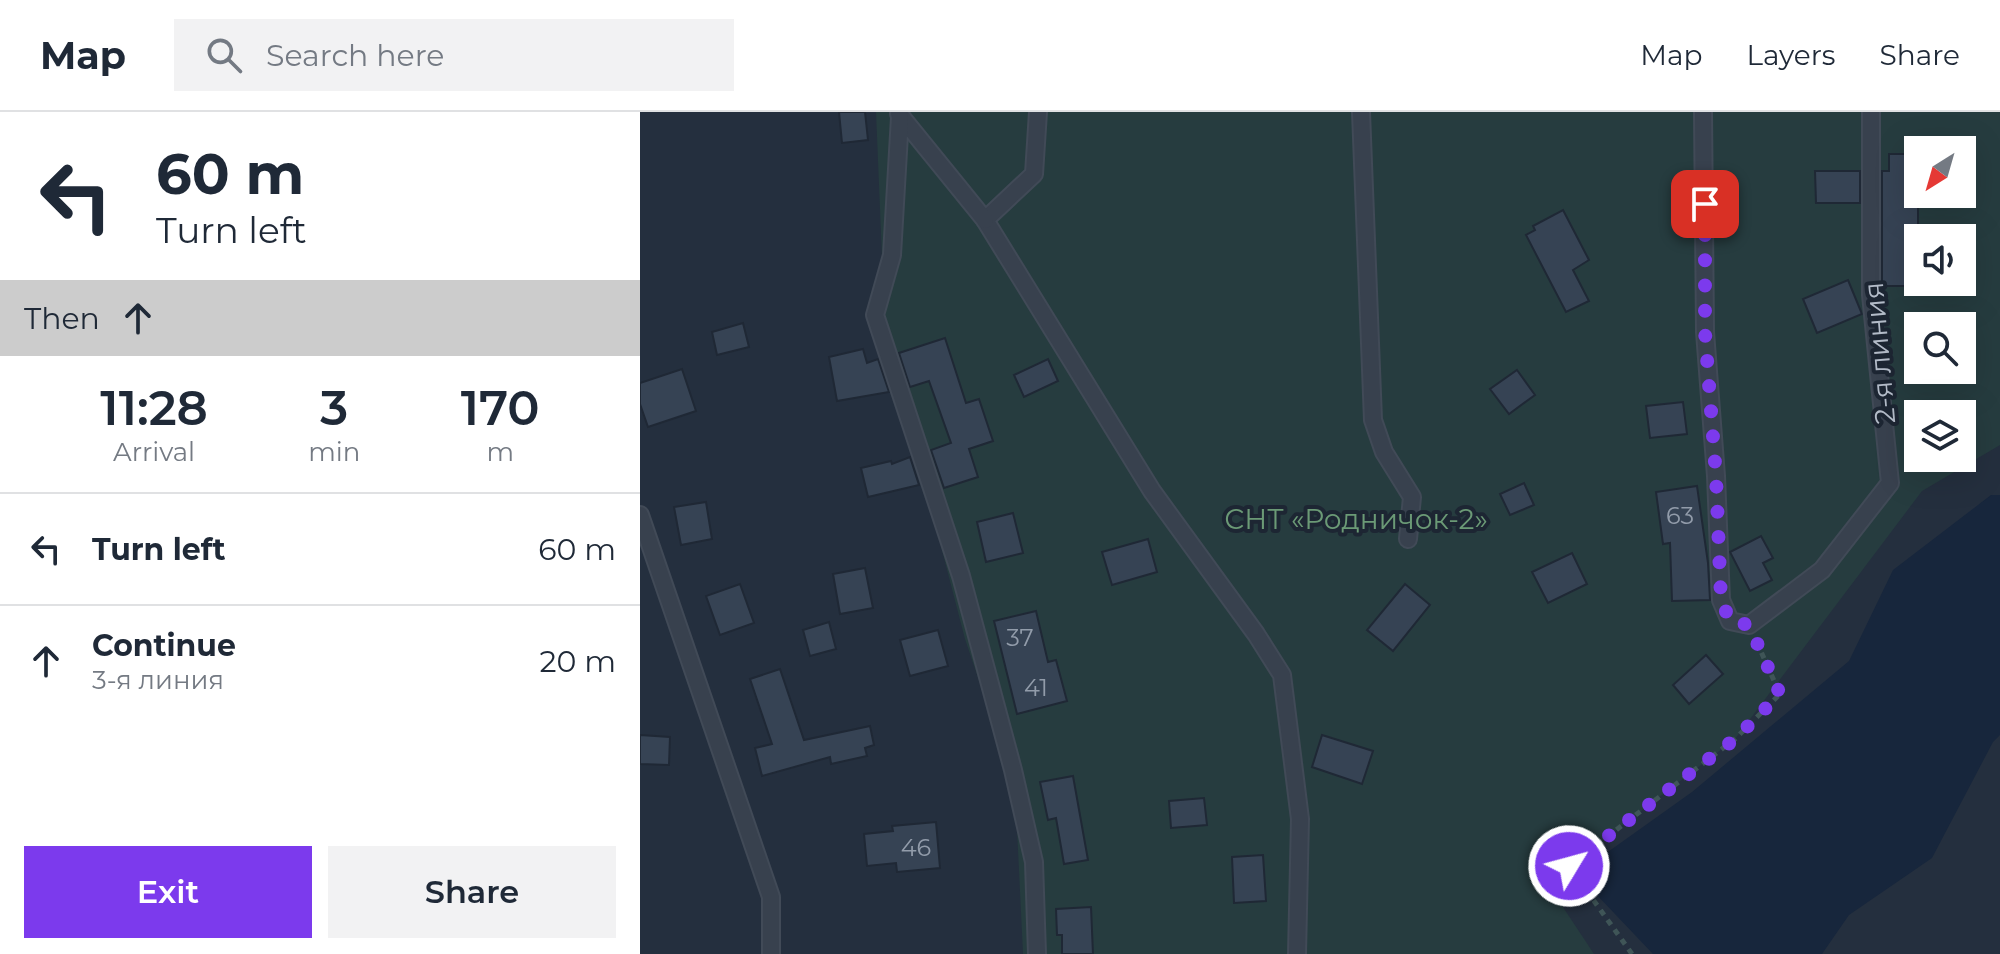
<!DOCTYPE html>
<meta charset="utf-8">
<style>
:root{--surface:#fff;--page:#f2f2f3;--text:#1f2937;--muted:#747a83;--line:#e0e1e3;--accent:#7c3aed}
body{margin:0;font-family:Montserrat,sans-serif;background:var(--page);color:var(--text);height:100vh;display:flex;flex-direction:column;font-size:30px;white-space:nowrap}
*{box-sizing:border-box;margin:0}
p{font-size:26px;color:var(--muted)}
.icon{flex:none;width:44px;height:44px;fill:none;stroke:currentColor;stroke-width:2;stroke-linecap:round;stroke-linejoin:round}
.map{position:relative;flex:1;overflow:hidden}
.details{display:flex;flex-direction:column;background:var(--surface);width:640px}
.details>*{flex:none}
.guide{background:#fff;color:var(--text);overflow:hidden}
.needle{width:52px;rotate:217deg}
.tools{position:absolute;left:1264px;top:24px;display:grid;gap:16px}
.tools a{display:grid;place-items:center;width:72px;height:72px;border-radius:0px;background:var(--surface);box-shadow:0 8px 32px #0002;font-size:40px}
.pin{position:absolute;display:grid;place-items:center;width:68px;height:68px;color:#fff;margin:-34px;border-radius:16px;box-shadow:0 4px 12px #0006}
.me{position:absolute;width:88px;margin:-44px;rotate:53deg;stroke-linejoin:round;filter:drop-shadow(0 0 6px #0008)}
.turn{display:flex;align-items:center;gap:28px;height:168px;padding:0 24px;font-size:36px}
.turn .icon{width:104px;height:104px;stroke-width:2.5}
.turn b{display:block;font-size:56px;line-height:68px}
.then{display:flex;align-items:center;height:76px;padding:0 24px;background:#0003;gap:16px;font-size:30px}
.eta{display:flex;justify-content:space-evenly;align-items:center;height:136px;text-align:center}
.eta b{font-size:48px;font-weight:600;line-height:56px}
.action{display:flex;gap:16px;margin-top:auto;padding:16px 24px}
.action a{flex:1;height:92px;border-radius:0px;background:var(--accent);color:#fff;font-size:32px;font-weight:600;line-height:92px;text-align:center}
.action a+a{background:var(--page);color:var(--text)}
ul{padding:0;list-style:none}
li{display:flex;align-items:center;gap:24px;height:112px;padding:0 24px;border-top:2px solid var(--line)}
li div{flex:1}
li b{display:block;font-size:30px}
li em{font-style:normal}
header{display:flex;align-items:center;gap:48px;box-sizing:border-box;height:112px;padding:0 40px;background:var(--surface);border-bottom:2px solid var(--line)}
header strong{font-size:38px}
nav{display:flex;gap:44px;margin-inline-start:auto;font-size:28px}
.search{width:560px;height:72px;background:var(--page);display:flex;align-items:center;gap:20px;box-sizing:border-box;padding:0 28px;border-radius:0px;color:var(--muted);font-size:30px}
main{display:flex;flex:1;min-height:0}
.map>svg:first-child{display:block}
</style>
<header>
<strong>Map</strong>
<div class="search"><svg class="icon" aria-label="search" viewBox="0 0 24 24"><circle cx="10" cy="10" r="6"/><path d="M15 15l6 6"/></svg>Search here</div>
<nav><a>Map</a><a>Layers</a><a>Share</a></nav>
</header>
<main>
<section class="details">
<div class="guide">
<div class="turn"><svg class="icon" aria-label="left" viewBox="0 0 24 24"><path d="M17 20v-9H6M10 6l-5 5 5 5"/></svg><div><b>60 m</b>Turn left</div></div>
<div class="then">Then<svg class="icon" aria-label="ahead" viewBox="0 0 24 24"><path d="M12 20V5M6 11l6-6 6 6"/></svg></div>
</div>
<div class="eta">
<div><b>11:28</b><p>Arrival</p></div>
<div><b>3</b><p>min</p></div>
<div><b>170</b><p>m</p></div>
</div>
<ul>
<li><svg class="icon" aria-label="left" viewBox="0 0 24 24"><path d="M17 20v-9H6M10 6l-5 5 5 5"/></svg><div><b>Turn left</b></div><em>60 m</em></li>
<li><svg class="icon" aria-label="ahead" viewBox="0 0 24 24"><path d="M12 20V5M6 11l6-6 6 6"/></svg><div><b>Continue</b><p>3-я линия</p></div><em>20 m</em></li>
</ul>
<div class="action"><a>Exit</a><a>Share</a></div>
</section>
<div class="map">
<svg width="1360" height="842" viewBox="0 0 1360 842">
<rect width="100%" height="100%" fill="#242f3e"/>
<path fill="#263c3f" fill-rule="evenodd" d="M236,0H1360V333L1282,379L1095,627L907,771L954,842H383L375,675L325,527L245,218ZM1278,38H1322V82H1278ZM1278,126H1322V170H1278ZM1278,214H1322V258H1278ZM1278,302H1322V346H1278Z"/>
<path fill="#17263c" d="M1351,383H1360V623L1353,630L1292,746L1209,803L1182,842H1013L937,762L1052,680L1209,549L1253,458Z"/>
<g fill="#364354" stroke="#1f2835" stroke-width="2">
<path d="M199,0H225L228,28L202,31Z"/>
<path d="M1249,42H1278V174H1242V59H1249Z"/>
<path d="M1175,59H1220V91H1176Z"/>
<path d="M923,98L949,148L933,158L949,189L926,200L886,123L895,118L893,114Z"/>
<path d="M1208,168L1222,202L1177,221L1163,187Z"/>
<path d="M103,211L109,235L77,243L72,220Z"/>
<path d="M305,226L326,291L339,287L353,329L329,337L338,365L304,376L291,338L311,331L289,269L270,275L259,241Z"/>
<path d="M223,237L227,251L238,247L249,280L197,289L189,245Z"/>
<path d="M408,247L418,269L384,285L374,263Z"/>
<path d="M42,257L56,299L8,315L0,292V271Z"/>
<path d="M877,258L895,283L869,302L850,277Z"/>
<path d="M1043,290L1047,322L1010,326L1006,294Z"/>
<path d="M270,345L279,373L228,385L221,356L251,349L252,352Z"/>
<path d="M884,371L894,393L870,403L860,382Z"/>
<path d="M1057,374L1068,451L1070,488L1032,489L1030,431L1023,432L1016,380Z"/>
<path d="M66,390L72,427L41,433L34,395Z"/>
<path d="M373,401L383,441L346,450L337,410Z"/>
<path d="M1121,424L1133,446L1123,451L1132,468L1110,479L1090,440Z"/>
<path d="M508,427L517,460L472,473L462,440Z"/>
<path d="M932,441L947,472L908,491L892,460Z"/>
<path d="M225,456L233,496L200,502L193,462Z"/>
<path d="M100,472L114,511L80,523L66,484Z"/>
<path d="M765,472L790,493L753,539L727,518Z"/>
<path d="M396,499L408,550L416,548L427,589L377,602L354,509Z"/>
<path d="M189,510L196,537L170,544L163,518Z"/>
<path d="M298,518L308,554L270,564L260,528Z"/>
<path d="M1066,543L1083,562L1049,592L1033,573Z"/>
<path d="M140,557L164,628L230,614L234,633L225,636L227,644L191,652L190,645L122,664L115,636L132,632L110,567Z"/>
<path d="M0,623L30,625L29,653L0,652Z"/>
<path d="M682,623L733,639L722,672L672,655Z"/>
<path d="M433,664L448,748L424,752L416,706L408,708L400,670Z"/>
<path d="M564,686L567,713L531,716L529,689Z"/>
<path d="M296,710L300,756L257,760L256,751L227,754L224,722L253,719L252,714Z"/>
<path d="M623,743L626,789L594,791L592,745Z"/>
<path d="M451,795L453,842H422V823H417L416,797Z"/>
</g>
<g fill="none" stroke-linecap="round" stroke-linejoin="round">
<g stroke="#414a57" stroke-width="20">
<g id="service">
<path d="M398,0L394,62L345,108L512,379L616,522L642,563L660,707L657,842"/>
<path d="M721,0L733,308L744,340L772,385L768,427"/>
<path d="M1063,0L1065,220L1076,364L1081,488L1090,509L1109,513L1182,458L1250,371L1231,183V0"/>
<path d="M259,2L345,108"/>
<path d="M260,5L252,143L235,203L321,464L373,658L394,750L397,842"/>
<path d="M0,403L131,785V842"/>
</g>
</g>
<path stroke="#3f5557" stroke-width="5" stroke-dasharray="6 6" stroke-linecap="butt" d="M992,842L929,754L1095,627L1140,582L1118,533"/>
<use href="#service" stroke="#38414e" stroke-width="16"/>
</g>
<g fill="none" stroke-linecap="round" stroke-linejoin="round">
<path stroke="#7c3aed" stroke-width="14" stroke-dasharray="0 25.2" d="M929,754L1095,627L1140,582L1109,513L1090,509L1081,488L1076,364L1065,220V92"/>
</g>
<g text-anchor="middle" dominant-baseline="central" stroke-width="8" stroke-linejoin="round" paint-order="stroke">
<g font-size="24" fill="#929caa">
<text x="1040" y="403">63</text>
<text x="380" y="525">37</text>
<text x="396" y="575">41</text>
<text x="276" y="735">46</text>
</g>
<g font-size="28" fill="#b4bcc9" stroke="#1d2633">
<text transform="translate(1239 241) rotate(-95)">2-я линия</text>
</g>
<g font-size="28" fill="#6b9a76" stroke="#1d2633">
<text x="716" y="407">СНТ «Родничок-2»</text>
</g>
</g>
</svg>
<div class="tools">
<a><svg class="needle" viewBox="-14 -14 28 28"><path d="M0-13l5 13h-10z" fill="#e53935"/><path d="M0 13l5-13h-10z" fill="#747a83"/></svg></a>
<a><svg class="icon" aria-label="sound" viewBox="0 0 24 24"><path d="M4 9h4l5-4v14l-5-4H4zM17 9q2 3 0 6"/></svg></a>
<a><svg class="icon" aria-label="search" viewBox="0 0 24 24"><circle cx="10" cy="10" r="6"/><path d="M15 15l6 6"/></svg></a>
<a><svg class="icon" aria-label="layers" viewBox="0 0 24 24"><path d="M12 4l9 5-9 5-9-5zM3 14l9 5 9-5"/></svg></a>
</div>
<div class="pin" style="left:1065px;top:92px;background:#d93025"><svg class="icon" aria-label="arrive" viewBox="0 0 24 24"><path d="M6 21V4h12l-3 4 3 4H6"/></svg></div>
<svg class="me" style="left:929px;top:754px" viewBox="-20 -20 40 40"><circle r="17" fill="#7c3aed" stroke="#fff" stroke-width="3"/><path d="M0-11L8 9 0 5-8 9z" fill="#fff"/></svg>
</div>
</main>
